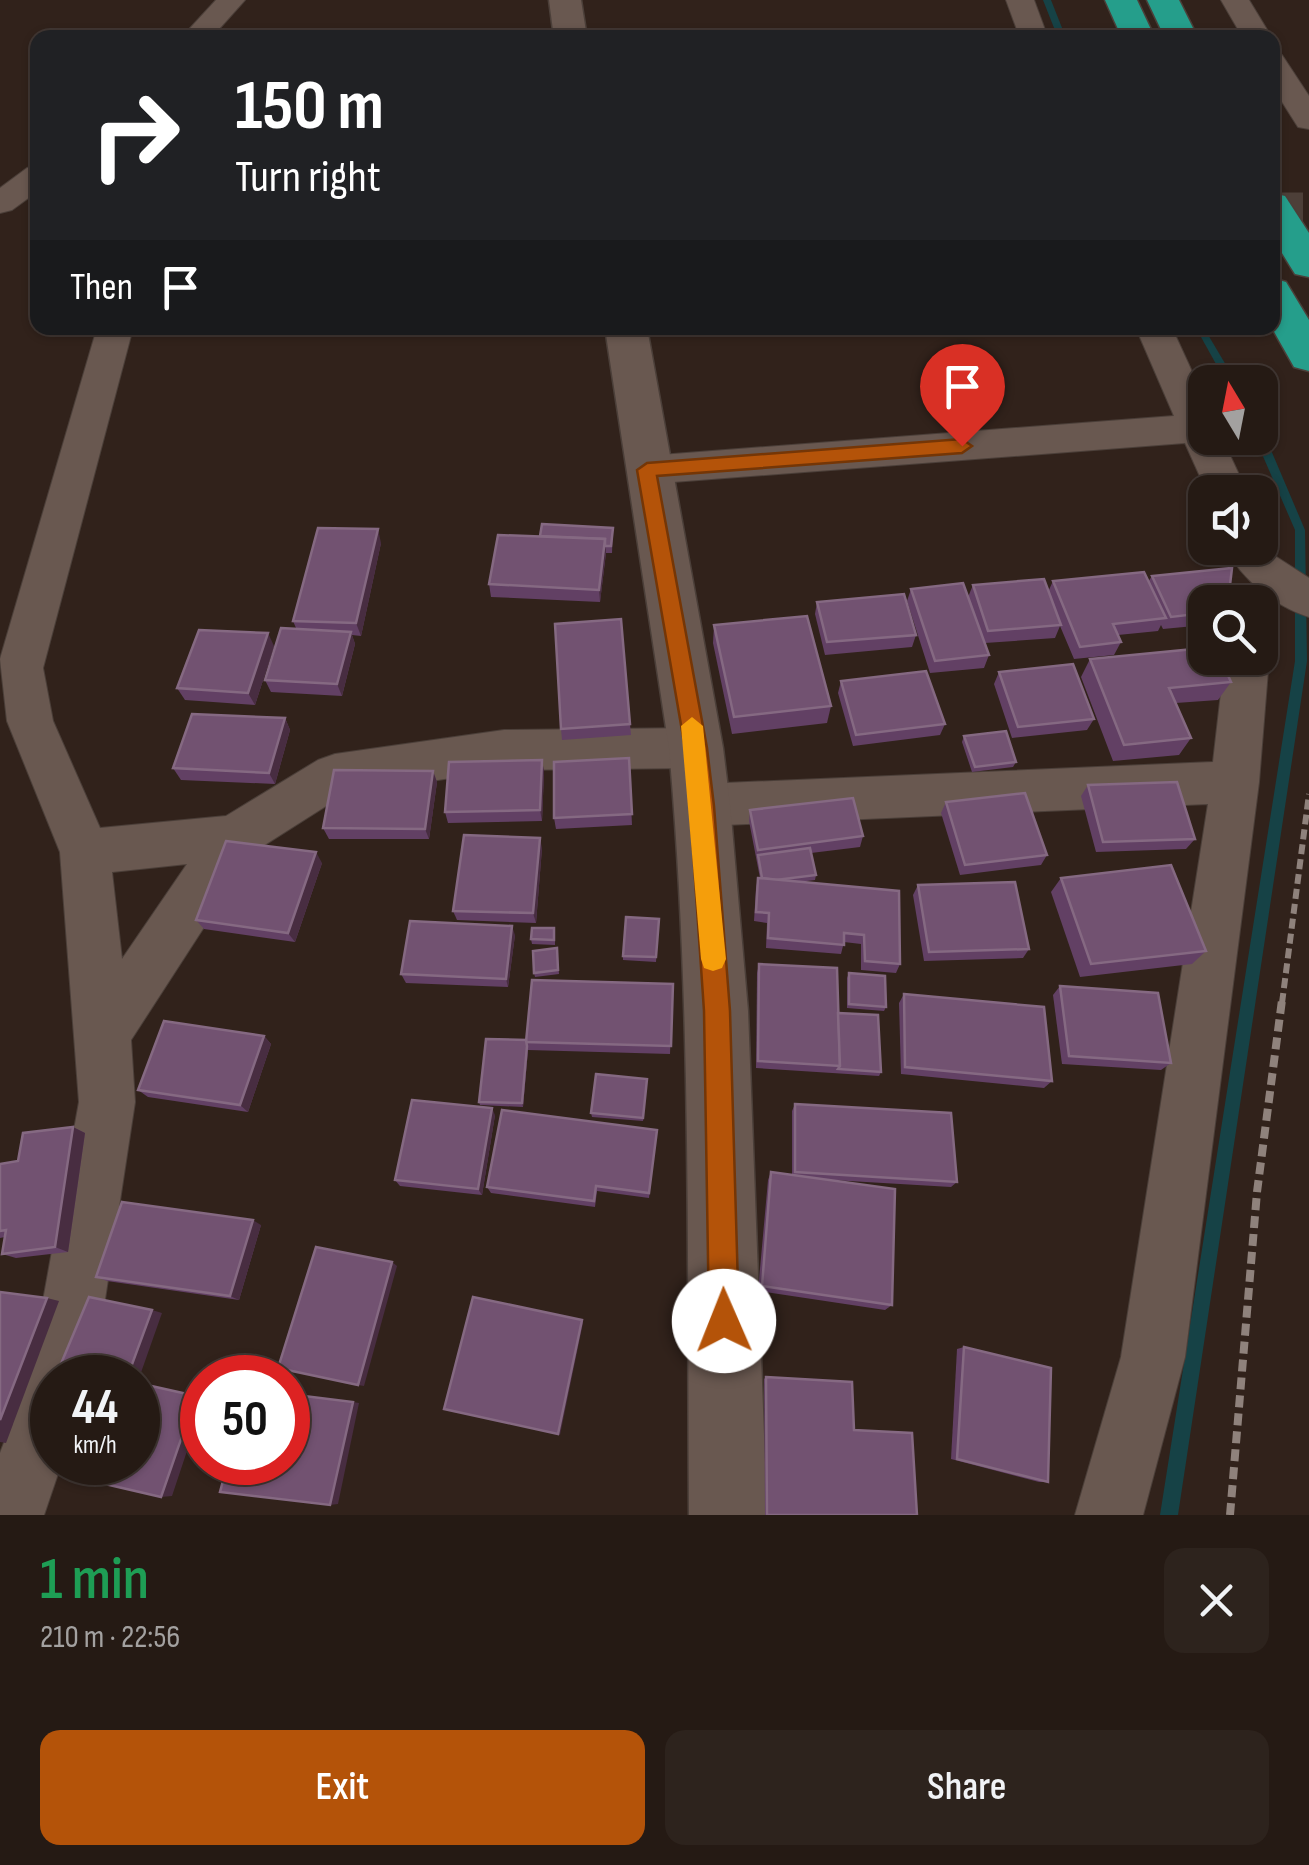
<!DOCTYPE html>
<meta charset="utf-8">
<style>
:root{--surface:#251a14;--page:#2d231d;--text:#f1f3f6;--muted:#a3a1a0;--line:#423834;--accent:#b45309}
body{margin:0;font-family:"Sofia Sans Condensed",sans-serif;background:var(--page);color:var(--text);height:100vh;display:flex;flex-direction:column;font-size:38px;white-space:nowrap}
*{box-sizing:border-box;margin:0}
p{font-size:32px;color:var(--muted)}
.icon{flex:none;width:55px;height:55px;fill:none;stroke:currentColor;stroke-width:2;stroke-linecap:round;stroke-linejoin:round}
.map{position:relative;height:1515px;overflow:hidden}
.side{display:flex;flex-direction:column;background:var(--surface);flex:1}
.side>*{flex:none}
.hud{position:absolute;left:30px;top:30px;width:1250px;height:305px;border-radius:20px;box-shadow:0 2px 8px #0004,0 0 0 2px var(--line);background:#202124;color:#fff;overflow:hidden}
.needle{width:65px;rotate:350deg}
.tools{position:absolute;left:1188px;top:365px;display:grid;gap:20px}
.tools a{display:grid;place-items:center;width:90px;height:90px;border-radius:20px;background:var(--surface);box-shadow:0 2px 8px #0004,0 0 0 2px var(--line);font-size:50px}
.speed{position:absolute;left:30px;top:1355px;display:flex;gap:20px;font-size:50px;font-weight:700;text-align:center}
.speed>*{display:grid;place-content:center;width:130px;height:130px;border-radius:50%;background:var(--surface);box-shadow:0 2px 8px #0004,0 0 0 2px var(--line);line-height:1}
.speed small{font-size:25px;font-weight:400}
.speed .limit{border:15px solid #d22;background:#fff;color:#111}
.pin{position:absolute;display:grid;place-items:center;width:85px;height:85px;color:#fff;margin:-102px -42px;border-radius:50% 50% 50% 0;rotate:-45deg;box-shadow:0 0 10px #0007}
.pin .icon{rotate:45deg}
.me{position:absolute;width:110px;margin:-55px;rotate:359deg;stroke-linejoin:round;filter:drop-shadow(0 0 8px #0008)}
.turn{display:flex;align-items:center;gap:35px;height:210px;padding:0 40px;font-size:45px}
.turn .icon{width:130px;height:130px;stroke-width:2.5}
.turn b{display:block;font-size:70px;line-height:85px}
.then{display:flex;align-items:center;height:95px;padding:0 40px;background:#0003;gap:20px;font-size:38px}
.round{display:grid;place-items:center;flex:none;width:105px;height:105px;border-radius:20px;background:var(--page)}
.summary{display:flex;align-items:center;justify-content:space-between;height:170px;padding:0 40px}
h1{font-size:60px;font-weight:600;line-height:75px;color:#1e9e55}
.cta{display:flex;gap:20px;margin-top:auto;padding:20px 40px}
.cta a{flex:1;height:115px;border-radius:20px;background:var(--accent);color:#fff;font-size:40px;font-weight:600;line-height:115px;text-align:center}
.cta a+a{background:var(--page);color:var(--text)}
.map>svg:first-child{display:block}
</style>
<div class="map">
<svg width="1309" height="1515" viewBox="0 0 1309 1515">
<rect width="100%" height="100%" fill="#31221b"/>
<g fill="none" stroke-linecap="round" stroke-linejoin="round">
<g fill="#164246" fill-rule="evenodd">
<path d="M1043,0H1051L1066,38H1058Z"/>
<path d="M1196,328H1204L1236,382H1226Z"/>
<path d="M1260,432L1265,436L1305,530L1307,661L1178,1515H1160L1295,661V530L1255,438H1260Z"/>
</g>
<path stroke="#4d3f38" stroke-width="31" stroke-dasharray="31 15" stroke-linecap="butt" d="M1272,208H1309"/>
<g stroke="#4b3f39" stroke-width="2">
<g id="street">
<path d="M216,0H245L211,38H181Z"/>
<path d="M1006,0H1034L1048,38H1020Z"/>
<path d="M1221,0H1249L1272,38H1243Z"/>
<path d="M1272,52L1282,55L1309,96V129L1298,127L1272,86Z"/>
<path d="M38,165V191L12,210L0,213V188L27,168Z"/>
<path d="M97,328H133L43,668L53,721L100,828L226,816L318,760L335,754L504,730L696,728L713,734L720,748L713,762L696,768L504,770L345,794L252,853L131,1040L135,1102L93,1378H52V1462H62L44,1515H0V1453L29,1378L79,1102L60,852L7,721L0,659ZM187,864L122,959L112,872Z"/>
<path d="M1136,328H1172L1205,400V438H1222L1247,492H1207L1185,443L647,484L633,480L627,470L633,460L647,456L1174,416Z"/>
<path d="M1261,537L1275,556L1309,578V617C1274,606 1243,580 1225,548H1260Z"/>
<path d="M1260,644L1269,658L1259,782L1185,1357L1143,1515H1075L1121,1357L1208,804L702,826L685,820L678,805L685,790L702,784L1213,762L1225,658H1260Z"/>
</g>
</g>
<g stroke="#4b3f39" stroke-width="3">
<g id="secondary">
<path d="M549,0H581L587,38H554Z"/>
<path d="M605,328H647L723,748L730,805L748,1011L767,1515H689C687,1259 692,1003 669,748Z"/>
</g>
</g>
<g stroke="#4b3f39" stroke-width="3">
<g id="highway">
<path d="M1105,0H1137L1155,38H1122Z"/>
<path d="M1147,0H1179L1198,38H1165Z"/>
<path d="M1272,193L1285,196L1309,233V277L1295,274L1272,237Z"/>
<path d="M1272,278L1286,282L1309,320V371L1294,367L1272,328Z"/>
</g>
</g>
<path stroke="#8f827c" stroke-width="6" stroke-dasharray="10 5" stroke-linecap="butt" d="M1282,1003L1309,794"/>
<path stroke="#8f827c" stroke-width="8" stroke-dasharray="12 6" stroke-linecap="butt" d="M1230,1515L1257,1192L1282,1000"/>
<use href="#street" fill="#695850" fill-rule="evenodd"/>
<use href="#secondary" fill="#695850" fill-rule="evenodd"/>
<use href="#highway" fill="#259e8b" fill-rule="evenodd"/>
</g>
<g fill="#624064">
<path d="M613,528L612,553H606L600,602L491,597L489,584L540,536Z"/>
<path d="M381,543L361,636L352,635L355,644L342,696L271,692L265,680L296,628L293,621Z"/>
<path d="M1152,576L1205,602V625L1163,629L1161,625L1158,631L1118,635L1121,642L1114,655L1074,659L1060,626L1055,638L985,643L989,655L984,668L930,673L907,601L911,589L968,597L973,585L1048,592L1053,581L1148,582Z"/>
<path d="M817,602L916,635L912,647L825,655L815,614Z"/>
<path d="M714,625L831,706L827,723L732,734L713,643Z"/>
<path d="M274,646L255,705L185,700L177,688Z"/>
<path d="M1090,659L1231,682L1218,700L1176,703L1191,738L1179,755L1113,761L1081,677Z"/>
<path d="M999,672L1094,719L1087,730L1012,738L994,684Z"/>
<path d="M841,681L945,724L940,735L853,746L838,693Z"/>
<path d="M285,718L290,730L275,784L181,780L173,768Z"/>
<path d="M630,724L631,735L562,740L561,729Z"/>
<path d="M964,736L1016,762L1013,767L972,772L962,742Z"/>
<path d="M629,758L632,825L556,829L554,818Z"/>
<path d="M542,760L544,772L542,821L448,823L445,812Z"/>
<path d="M433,771L437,782L429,839H329L323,828Z"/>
<path d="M1088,785L1195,839L1186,849L1096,852L1081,796Z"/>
<path d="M946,802L1047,855L1041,865L960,875L941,813Z"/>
<path d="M750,810L863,836L860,847L811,853L816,875L815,880L799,882L900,964L896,973L861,970V944L844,942L841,954L766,948L767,923L754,921L756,888L758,878H760L749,821Z"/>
<path d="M542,848L536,923L457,920L453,911Z"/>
<path d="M322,863L295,942L204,929L196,920Z"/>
<path d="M1061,878L1206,951L1192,964L1080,977L1051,892Z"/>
<path d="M918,885L1029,949L1023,958L924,961L913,895Z"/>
<path d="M659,919L656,962L623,960V956Z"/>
<path d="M555,932V945L532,944L531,939Z"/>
<path d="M515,935L508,987L406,983L401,974Z"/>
<path d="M557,948L559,974L535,977L534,973Z"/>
<path d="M759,964L838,1013L881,1072L879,1076L756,1068L757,973Z"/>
<path d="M849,973L886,1007L884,1011L847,1008V978Z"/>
<path d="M673,984L670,1054L528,1050L523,1107L480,1105L479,1102L526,1040Z"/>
<path d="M1060,986L1171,1063L1161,1070L1062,1064L1053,995Z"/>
<path d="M904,994L1052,1081L1044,1088L901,1074L899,1003Z"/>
<path d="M264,1036L271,1044L248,1112L148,1097L138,1090Z"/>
<path d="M647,1079L643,1121L592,1117L591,1113Z"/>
<path d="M795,1104L957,1182L951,1187L832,1180L892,1305L885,1310L758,1291L768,1180L771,1172L792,1175V1111Z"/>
<path d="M495,1115L482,1195L400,1186L395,1180Z"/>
<path d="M73,1127L85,1133L68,1252L16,1258L2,1254L5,1237L0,1238V1164L18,1161Z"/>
<path d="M657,1130L649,1198L597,1191L595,1207L491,1193L487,1187Z"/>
<path d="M261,1225L239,1300L107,1281L96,1277Z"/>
<path d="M964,1347L1048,1482H1039L951,1459L957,1349Z"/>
<path d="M766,1377L854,1430L917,1515H765L764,1379Z"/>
</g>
<g fill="#482d41">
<path d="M378,529L381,543L361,636L356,623Z"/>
<path d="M605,539L606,552L600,602L599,590Z"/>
<path d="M351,632L355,644L342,696L337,684Z"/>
<path d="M268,633L274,646L255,705L248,693Z"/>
<path d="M285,718L290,730L275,784L269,773Z"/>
<path d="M542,760L544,772L542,821L540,810Z"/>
<path d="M433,771L437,782L429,839L425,829Z"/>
<path d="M540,838L542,848L536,923L533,913Z"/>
<path d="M316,852L322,863L295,942L288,933Z"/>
<path d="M512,926L515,935L508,987L506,979Z"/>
<path d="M264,1036L271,1044L248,1112L240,1105Z"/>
<path d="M527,1046L528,1050L523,1107L522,1103Z"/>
<path d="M492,1108L495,1115L482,1195L478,1189Z"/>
<path d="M73,1127L85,1133L68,1252L55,1247Z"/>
<path d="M253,1220L261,1225L239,1300L230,1296Z"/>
<path d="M392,1262L397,1266L364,1386L358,1385Z"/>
<path d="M47,1298L59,1301L6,1443L0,1442V1420Z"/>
<path d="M152,1310L162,1313L138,1381V1378H127Z"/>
<path d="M582,1320L583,1323L560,1435L558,1434Z"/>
<path d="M196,1396L202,1397V1406L172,1496L161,1497Z"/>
<path d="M353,1402L359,1403L338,1504L330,1505Z"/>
</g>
<g fill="#725271" stroke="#856982" stroke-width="2.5">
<path d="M542,524L613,528L611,546H605V539L540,536Z"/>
<path d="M318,528L378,529L356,623L293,621Z"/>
<path d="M498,535L605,539L599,590L489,584Z"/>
<path d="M1232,568L1228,602H1205V613L1171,617L1152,576Z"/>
<path d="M1144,572L1166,618L1113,624L1121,642L1080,647L1053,581Z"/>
<path d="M1044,579L1061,625L988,631L973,585Z"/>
<path d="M963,583L989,655L935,661L911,589Z"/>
<path d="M904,594L916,635L827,642L817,602Z"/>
<path d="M807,616L831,706L734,717L714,625Z"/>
<path d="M621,619L630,724L561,729L555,624Z"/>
<path d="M281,628L351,632L337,684L265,680Z"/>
<path d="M199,630L268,633L248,693L177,688Z"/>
<path d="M1205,648V658H1220L1231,682L1169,688L1191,738L1124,745L1090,659Z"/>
<path d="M1073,664L1094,719L1018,727L999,672Z"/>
<path d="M926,671L945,724L856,735L841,681Z"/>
<path d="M192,714L285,718L269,773L173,768Z"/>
<path d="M1006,731L1016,762L975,767L964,736Z"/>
<path d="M629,758L632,814L554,818V762Z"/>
<path d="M542,760L540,810L445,812L449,762Z"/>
<path d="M334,770L433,771L425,829L323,828Z"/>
<path d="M1177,782L1195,839L1103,842L1088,785Z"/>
<path d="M1025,793L1047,855L965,865L946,802Z"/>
<path d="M853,798L863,836L758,850L750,810Z"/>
<path d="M464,835L540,838L533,913L453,911Z"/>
<path d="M226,841L316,852L288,933L196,920Z"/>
<path d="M810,848L816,875L776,880L762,878L758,855Z"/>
<path d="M1171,865L1206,951L1091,964L1061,878Z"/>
<path d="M758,878L899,891L900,964L865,961L864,935L844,933V945L768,938L769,913L756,912Z"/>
<path d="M1015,882L1029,949L929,952L918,885Z"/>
<path d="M626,917L659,919L656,957L623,956Z"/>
<path d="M410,921L512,926L506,979L401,974Z"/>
<path d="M532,928H554V940L531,939Z"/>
<path d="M557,948L558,970L534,973L533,951Z"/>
<path d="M759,964L837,968L840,1066L758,1061Z"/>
<path d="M849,973L885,976L886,1007L849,1004Z"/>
<path d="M532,980L673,984L671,1046L526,1042Z"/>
<path d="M1060,986L1158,993L1171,1063L1069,1056Z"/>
<path d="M904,994L1044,1007L1052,1081L905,1067Z"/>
<path d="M838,1013L878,1015L881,1072L838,1069L840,1066Z"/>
<path d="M164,1021L264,1036L240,1105L138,1090Z"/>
<path d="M486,1039L526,1040L527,1046L522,1103L479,1102Z"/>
<path d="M596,1074L647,1079L643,1118L591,1113Z"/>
<path d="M412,1100L492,1108L478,1189L395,1180Z"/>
<path d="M795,1104L951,1113L957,1182L795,1172Z"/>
<path d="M502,1110L657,1130L649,1193L596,1186L594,1201L487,1187Z"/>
<path d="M73,1127L55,1247L2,1254L6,1230L0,1231V1164L18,1161L23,1133Z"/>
<path d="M771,1172L895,1189L892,1305L762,1286Z"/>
<path d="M122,1202L253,1220L230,1296L96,1277Z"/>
<path d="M316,1247L392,1262L358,1385L278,1368Z"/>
<path d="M0,1292L47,1298L0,1420Z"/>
<path d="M89,1297L152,1310L127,1378H55Z"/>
<path d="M473,1297L582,1320L558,1434L444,1409Z"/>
<path d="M964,1347L1051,1368L1048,1482L957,1459Z"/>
<path d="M766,1377L852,1382L854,1430L912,1433L917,1515H767Z"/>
<path d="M138,1383L196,1396L161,1497L88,1480L94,1462H138Z"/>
<path d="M288,1394L353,1402L330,1505L220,1492L228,1462H288Z"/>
</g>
<path fill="#b45309" stroke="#753606" stroke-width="2.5" d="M962,439L972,446L962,453L657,476L707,748L714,806L730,1011L739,1321L735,1332L724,1336L713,1332L709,1321L704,1011L690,806L685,748L637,470L647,463Z"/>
<path fill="#f59e0b" d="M692,717L703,726L726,959L722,968L713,971L704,968L701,959L681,726Z"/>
</svg>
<div class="tools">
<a><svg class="needle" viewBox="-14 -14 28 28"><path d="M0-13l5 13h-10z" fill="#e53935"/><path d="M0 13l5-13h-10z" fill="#a3a1a0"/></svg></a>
<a><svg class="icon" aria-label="sound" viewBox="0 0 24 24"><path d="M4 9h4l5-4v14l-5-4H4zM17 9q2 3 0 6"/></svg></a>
<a><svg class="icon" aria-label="search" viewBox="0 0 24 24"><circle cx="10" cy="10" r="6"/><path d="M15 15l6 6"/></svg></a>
</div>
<div class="speed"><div>44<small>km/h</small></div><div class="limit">50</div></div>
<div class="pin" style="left:962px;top:446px;background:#d93025"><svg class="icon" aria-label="arrive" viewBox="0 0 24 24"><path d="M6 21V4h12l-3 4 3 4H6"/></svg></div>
<svg class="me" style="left:724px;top:1321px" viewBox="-20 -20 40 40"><circle r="19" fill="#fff"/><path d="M0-13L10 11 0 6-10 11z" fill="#b45309"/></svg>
<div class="hud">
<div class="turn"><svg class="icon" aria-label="right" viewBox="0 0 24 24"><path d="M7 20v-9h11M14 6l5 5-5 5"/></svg><div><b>150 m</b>Turn right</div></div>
<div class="then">Then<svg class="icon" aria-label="arrive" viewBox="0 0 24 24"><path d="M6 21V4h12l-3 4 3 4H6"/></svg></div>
</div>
</div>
<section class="side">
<div class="summary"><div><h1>1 min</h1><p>210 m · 22:56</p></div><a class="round"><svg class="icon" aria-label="close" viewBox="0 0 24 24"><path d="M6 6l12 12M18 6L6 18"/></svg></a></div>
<div class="cta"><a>Exit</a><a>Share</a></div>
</section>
